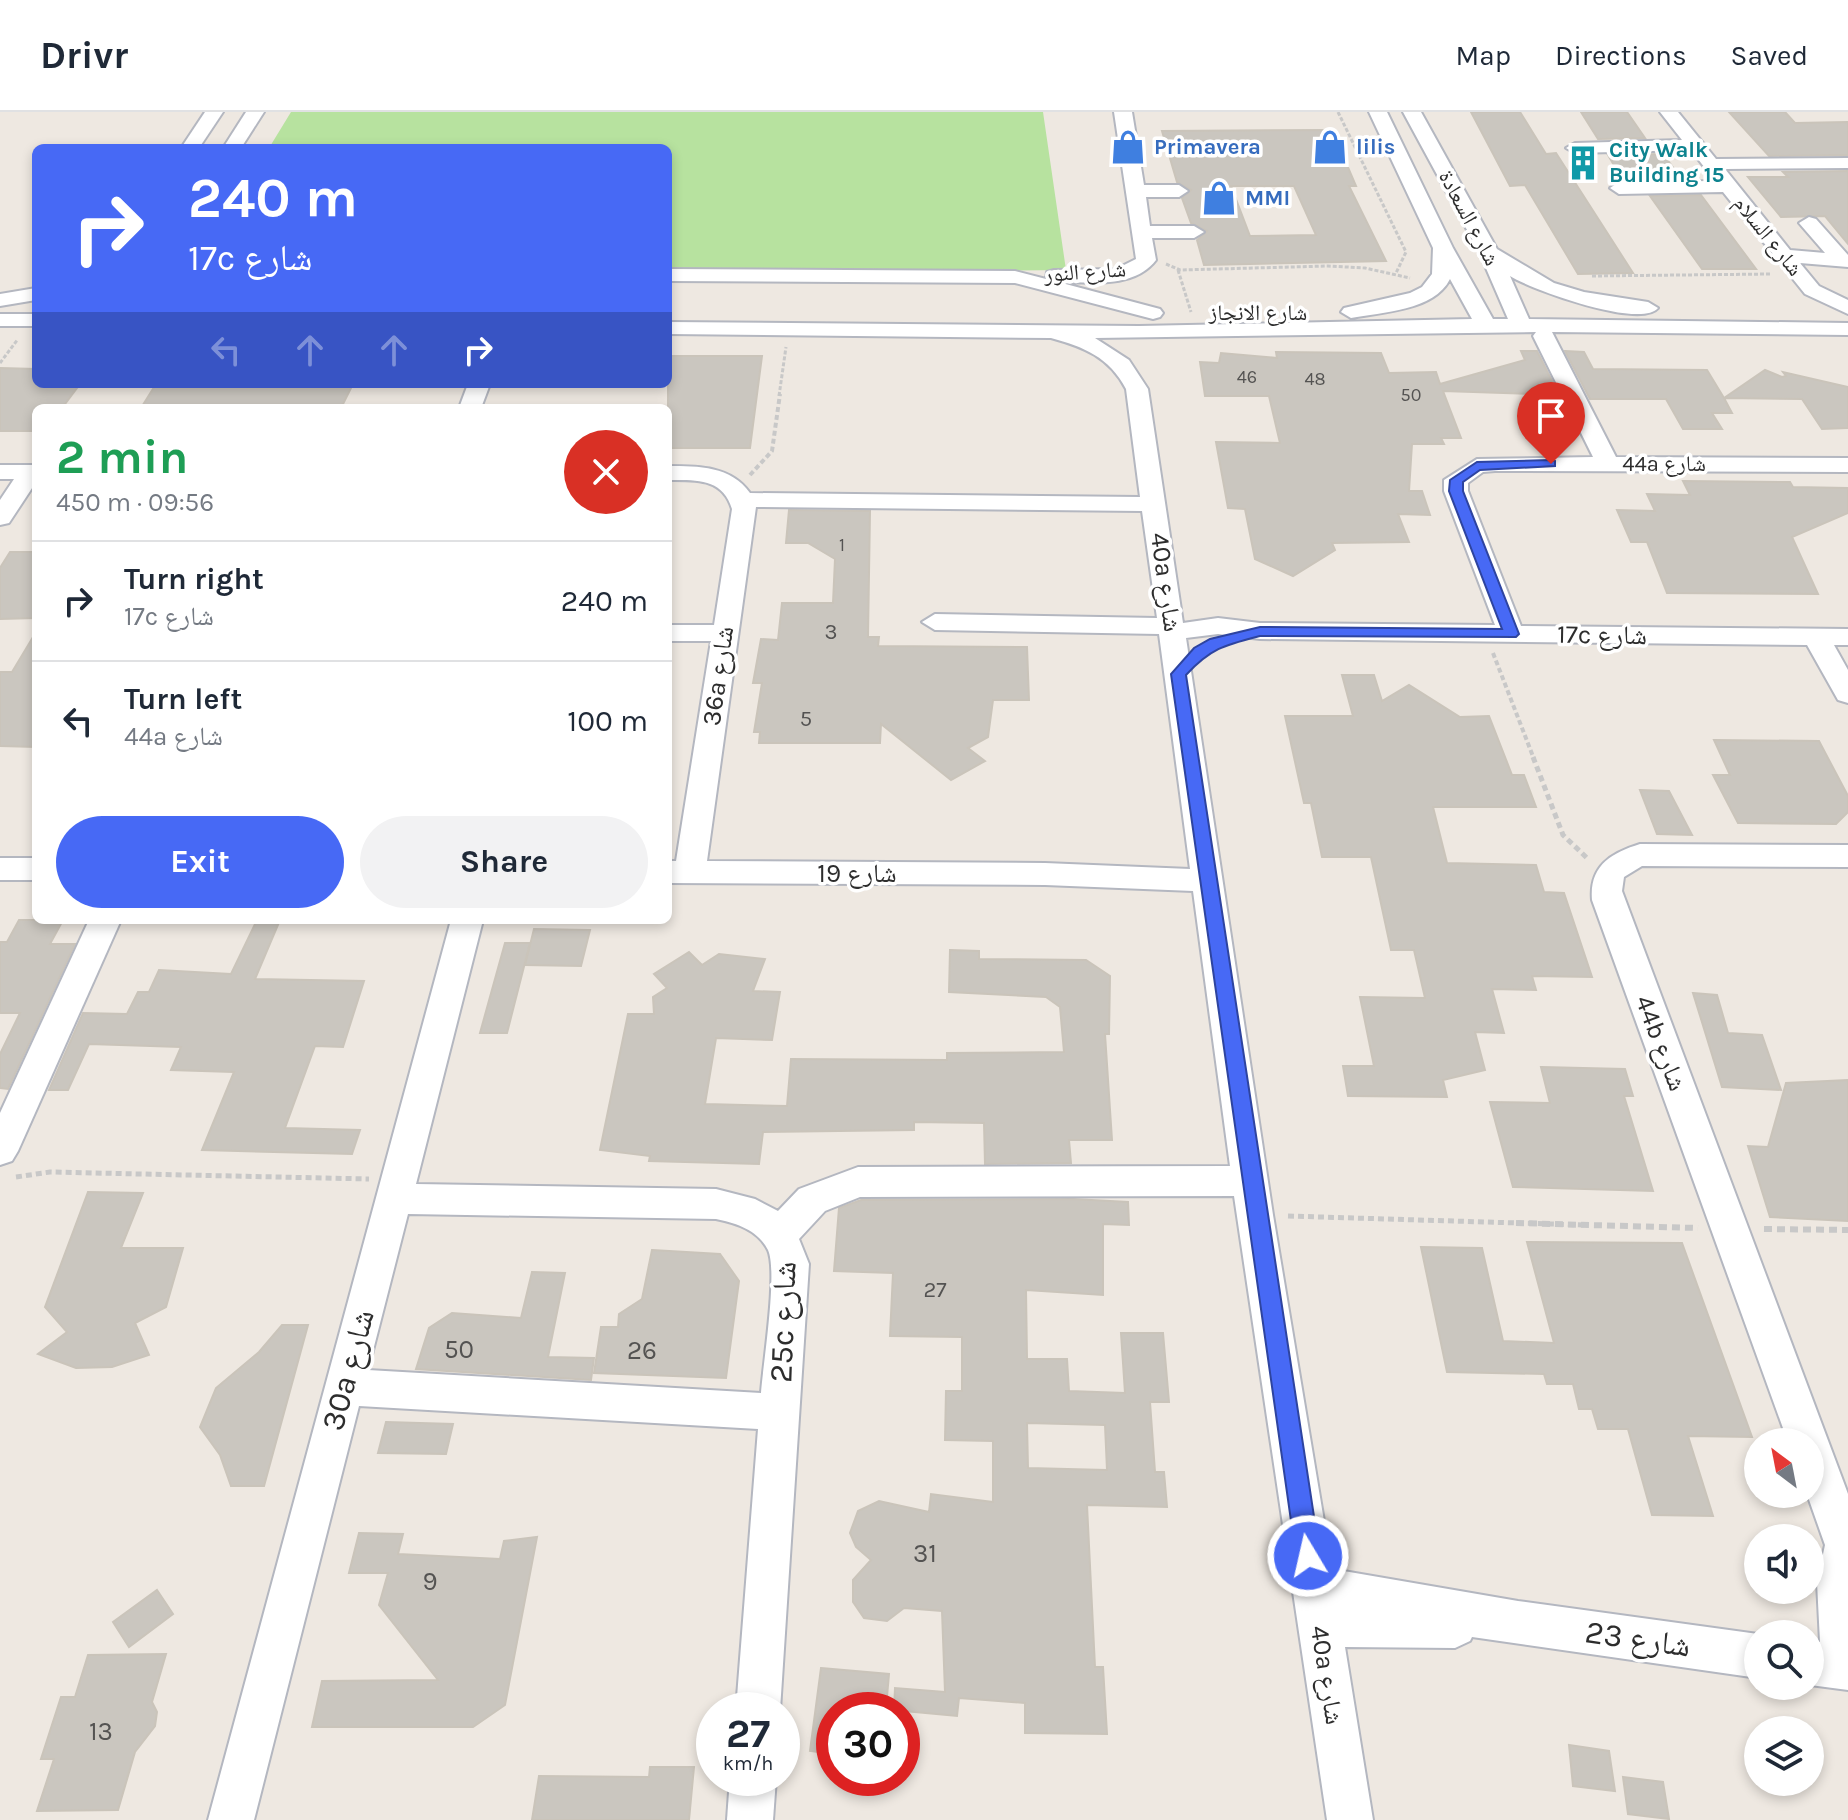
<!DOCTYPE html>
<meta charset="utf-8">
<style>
:root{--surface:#fff;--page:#f2f2f3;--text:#1f2937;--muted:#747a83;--line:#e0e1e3;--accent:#4769f5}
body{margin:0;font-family:Karla,"Noto Naskh Arabic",sans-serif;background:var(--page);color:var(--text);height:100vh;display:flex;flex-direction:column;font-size:30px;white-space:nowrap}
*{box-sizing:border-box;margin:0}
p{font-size:26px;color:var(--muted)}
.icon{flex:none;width:44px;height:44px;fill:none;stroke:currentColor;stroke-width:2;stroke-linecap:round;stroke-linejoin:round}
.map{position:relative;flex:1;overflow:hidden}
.sheet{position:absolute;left:32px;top:292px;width:640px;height:520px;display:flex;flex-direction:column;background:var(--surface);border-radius:12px;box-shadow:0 4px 12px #0003}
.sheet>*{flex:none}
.guide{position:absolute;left:32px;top:32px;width:640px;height:244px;border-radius:12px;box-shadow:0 4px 12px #0003;background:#4769f5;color:#fff;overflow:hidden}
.needle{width:52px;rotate:328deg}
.controls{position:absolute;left:1744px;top:1316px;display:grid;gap:16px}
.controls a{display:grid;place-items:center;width:80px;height:80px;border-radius:50%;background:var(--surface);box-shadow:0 4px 12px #0003;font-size:40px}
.speed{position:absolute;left:696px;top:1580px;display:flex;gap:16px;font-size:40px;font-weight:700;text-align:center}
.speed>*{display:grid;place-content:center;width:104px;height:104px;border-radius:50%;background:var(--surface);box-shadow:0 4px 12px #0003;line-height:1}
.speed small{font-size:20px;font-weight:400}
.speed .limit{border:12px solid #d22;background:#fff;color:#111}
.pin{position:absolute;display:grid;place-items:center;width:68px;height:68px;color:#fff;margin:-82px -34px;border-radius:50% 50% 50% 0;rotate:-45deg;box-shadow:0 0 8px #0007}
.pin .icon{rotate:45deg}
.me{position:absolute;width:88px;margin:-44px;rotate:351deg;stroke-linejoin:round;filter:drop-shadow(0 0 6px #0008)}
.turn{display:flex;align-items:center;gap:28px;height:168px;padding:0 24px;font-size:36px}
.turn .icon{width:104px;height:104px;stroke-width:2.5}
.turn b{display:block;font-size:56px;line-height:68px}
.lanes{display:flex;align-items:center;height:76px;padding:0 24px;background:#0003;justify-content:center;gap:40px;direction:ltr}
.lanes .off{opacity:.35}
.round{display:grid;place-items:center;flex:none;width:84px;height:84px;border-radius:42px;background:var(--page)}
.overview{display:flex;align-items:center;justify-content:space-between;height:136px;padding:0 24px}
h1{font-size:48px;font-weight:700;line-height:60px;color:#1e9e55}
.action{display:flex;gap:16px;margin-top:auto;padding:16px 24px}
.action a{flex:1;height:92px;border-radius:48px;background:var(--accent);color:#fff;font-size:32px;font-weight:700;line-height:92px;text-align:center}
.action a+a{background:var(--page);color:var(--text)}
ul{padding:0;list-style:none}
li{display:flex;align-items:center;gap:24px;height:120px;padding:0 24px;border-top:2px solid var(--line)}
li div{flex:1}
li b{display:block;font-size:30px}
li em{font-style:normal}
header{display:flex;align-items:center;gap:48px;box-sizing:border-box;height:112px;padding:0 40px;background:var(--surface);border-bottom:2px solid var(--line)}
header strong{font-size:38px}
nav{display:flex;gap:44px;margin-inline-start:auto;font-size:28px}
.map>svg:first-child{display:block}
</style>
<header>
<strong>Drivr</strong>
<nav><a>Map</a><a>Directions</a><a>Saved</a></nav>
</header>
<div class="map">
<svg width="1848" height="1708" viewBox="0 0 1848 1708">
<rect width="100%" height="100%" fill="#eee8e1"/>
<path fill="#b7e29f" d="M291,0H1043L1066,158L668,161V36H269Z"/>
<g fill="#cac6bf" stroke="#cac4ba" stroke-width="2" fill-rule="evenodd">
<path d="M1471,0H1520L1546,42L1556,41L1633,161L1578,162L1525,73L1510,74Z"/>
<path d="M1581,0H1627L1645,26L1598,27Z"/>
<path d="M1729,0H1785L1795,11L1848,10V43L1769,44Z"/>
<path d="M1332,18L1356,74H1349L1386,149L1204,153L1197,128L1207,119L1191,111L1182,86L1191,78L1177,70L1162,19ZM1231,74H1294L1316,123L1250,124Z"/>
<path d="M1663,42L1681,66L1635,67L1630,60H1618L1608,43Z"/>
<path d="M1848,59V132L1825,104L1781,105L1748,65H1788L1783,60Z"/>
<path d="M1701,83L1756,157H1702L1650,84Z"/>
<path d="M1521,239H1537L1559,283L1443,279L1461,326H1441L1444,332H1412L1409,379H1422L1430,403L1398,402L1409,430L1332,431L1335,438L1293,464L1255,447L1245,397L1228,396L1216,330L1280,331L1269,284H1205L1200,250L1219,251L1221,241L1277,246L1276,240L1381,241L1389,261L1436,260L1440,272L1525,248Z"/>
<path d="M1565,239L1584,240L1593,257L1707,258L1724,286L1765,258L1782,265L1786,264L1783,260L1848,275V316L1822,317L1802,287L1724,286L1732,301H1712L1722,317H1683L1666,287H1590Z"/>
<path d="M668,244H762L750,336H668Z"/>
<path d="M0,256L36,257V272H80L62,296H36V319H0Z"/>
<path d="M156,272H353L341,296H141Z"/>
<path d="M1683,369L1790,370L1793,375L1848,376V401L1792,425L1818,482L1667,481L1647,430H1631L1617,398L1655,399L1647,382L1690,383Z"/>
<path d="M789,398L870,399L868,525H879L878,534L1027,535L1029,588H993L988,625L968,636L985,649L951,668L881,612L880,631H759L760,620H754L762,571H753L761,527L778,528L782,491H833L835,447L808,431H786Z"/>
<path d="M10,440H36V506L0,507V456Z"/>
<path d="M36,520V635L0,634V560H12Z"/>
<path d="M1342,563H1374L1382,589L1409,573L1460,605L1489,604L1512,663H1524L1536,695H1433L1447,751L1536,753L1544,780L1564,781L1592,865L1532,864L1536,878L1492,877L1504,921L1475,920L1485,958L1443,968L1447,985L1348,984L1343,954H1374L1360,885L1425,886L1414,838H1391L1371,745H1322L1311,691H1304L1285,604H1353Z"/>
<path d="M1714,628L1819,629L1848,684V700L1836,712L1738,711L1713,663H1730Z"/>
<path d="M1640,678L1669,679L1692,723L1657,722Z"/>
<path d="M19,808H63L50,832H75L8,977L0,976V942L20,901H0V830H7Z"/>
<path d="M257,808H280L255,867L364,869L343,935L315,934L285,1016L360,1018L352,1042L202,1038L234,960L171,958L181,935L89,932L68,978H49L83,901L127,902L138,880H149L159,858L231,862Z"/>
<path d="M534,817L590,818L581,854L525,853Z"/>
<path d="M505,831H530L507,921H480Z"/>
<path d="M950,838L979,839V847L1086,848L1110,864L1109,922H1105L1112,1028H1069L1071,1051L985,1052L984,1011L914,1010V1018L763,1020L759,1052L649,1049L650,1044L600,1038L628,902H654L653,885L667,876L654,862L689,840L702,853L719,842L765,847L753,879L780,880L772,928L716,926L705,992L787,994L791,947L947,948V941L1064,940L1060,895L1046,885L949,880Z"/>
<path d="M1693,881L1717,883L1728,921L1762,923L1781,978L1722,975Z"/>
<path d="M1541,955L1625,957L1633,984H1624L1653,1079L1513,1075L1490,990L1550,991Z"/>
<path d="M1848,968V1109L1770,1105L1748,1034L1768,1035L1786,971Z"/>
<path d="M88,1080L143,1081L121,1136H183L166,1195L135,1211L149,1243L112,1255L76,1256L38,1242L67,1220L45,1195Z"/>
<path d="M1073,1087L1128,1090L1129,1113L1103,1112V1183L1026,1178L1027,1247H1067L1069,1279L1125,1281L1121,1221H1163L1169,1290H1150L1155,1360H1164L1167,1395L1087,1393L1095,1555H1103L1107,1622L1025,1621V1591L959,1586L957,1604L894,1598L895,1576L945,1580L942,1499L904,1496L887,1509L864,1506L853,1490V1468L871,1448L856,1435L850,1421L858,1399L879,1389L929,1400L931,1382L993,1390V1329L945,1328L946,1279H962V1225L890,1224L893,1161L834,1159L839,1096L861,1088ZM1027,1311L1105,1313L1107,1358L1028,1356Z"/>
<path d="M1527,1130L1682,1131L1752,1325L1688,1324L1713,1404L1652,1403L1628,1317H1598L1592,1297H1579L1573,1272H1547L1544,1262L1447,1260L1421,1135L1482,1136L1503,1229L1554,1231Z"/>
<path d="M652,1138L720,1142L739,1169L726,1266L594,1261L601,1215H618L619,1202L642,1187Z"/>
<path d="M532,1160L565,1161L548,1245L594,1246L591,1268L416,1257L429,1216L452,1201L521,1206Z"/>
<path d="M282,1213H308L264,1374H231L220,1343L200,1315L216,1276L259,1240Z"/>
<path d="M386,1310L453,1312L446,1342L378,1341Z"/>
<path d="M359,1421L403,1422L398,1442L500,1447L504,1429L537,1425L505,1593L473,1615H312L322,1569L438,1568L379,1493L388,1461H349Z"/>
<path d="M157,1478L173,1502L129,1535L113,1510Z"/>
<path d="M166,1542L152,1590L157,1600L155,1614L135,1640L118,1698L37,1699L54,1647H41L61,1585H75L88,1543Z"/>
<path d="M821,1556L889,1562L886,1596L834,1593V1642L810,1639Z"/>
<path d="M1569,1633L1609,1639L1615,1679L1573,1674Z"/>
<path d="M650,1655H694L689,1708H532L539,1664L649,1665Z"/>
<path d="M1623,1665L1663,1670L1669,1707L1628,1702Z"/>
</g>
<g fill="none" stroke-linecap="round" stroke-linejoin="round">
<g stroke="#b4b7c0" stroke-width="4">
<g id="minor">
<path d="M205,0H223L199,36H181Z"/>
<path d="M246,0H264L241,36H223Z"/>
<path d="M1114,0H1132L1144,73H1179L1188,79L1179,85H1146L1150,114H1194L1204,120L1194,126H1152L1156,148C1134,177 1090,170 1058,170L1160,197L1163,201L1160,205L1153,207L1015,171L668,169V157L1015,159L1046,167L1047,160L1054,158L1116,157L1136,147Z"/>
<path d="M1369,0H1387L1453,136L1493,207H1508L1479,140L1403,0H1421L1497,137L1554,171L1584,180L1648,190L1658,196C1641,217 1532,178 1510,164L1529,207L1848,211V223L1552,220L1616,345L1848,346V360L1495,359L1483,360L1468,371V379L1521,514L1848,517V533H1834L1848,558V591L1838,588L1807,533L1260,527L1218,522L1186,526L1273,1103L1332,1457L1518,1489L1758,1522V1566L1472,1525L1470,1529L1455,1536L1345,1535L1373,1708H1327L1234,1084L860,1085L825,1099L799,1127L809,1152L780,1598H736L758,1317L359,1294L254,1708H208L451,808H483L416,1072L716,1077L755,1087L778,1099L799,1077L858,1055L1230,1054L1193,779L1045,773L668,771V749H676L711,529H668V513H714L732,397C723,366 696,368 668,368V354C699,354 731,354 750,381L1140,385L1126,277C1109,245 1084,235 1051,226L668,222V210L1139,214L1472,207L1450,167C1434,199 1382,200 1351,206L1341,200L1344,196L1410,181L1422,175L1432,162L1433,136ZM1536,220L1533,224L1593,345L1477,347L1444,368V379L1495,513L1260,511L1218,506L1183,511L1148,277L1129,248L1095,226ZM756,395L1142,399L1157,506L935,502L922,510L935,518L1159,522L1190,757L1045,751L707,749ZM408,1102L716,1107C736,1111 758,1118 768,1138C778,1160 763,1252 761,1281L368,1258Z"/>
<path d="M1660,0H1678L1716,47L1848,46V56L1725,57L1790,138L1825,141L1799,111L1809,105L1816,107L1848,143V155L1800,151L1819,174L1848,188V202L1805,182L1723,80L1619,82L1610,76L1619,70L1715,69L1691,38L1575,41L1566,36L1575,31L1682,28Z"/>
<path d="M36,176V188L0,194V182Z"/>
<rect x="0" y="202" width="36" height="12"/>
<path d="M468,272H490L481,296H459Z"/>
<path d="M0,353H36V370L9,411L0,413V388L14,367H0Z"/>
<path d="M1640,732L1848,733V755L1642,754L1624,765L1622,779L1848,1382V1578L1810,1573V1529L1820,1530L1817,1470L1825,1433L1807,1382H1810V1330H1788L1592,788C1589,754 1611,741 1640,732Z"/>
<rect x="0" y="746" width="36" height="22"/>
<path d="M89,808H121L18,1039L12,1049L0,1053V1001Z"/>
<path d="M730,1666H776L773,1708H727Z"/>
</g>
</g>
<g stroke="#c8c8c8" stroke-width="3" stroke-dasharray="4 2" stroke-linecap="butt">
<path d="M1338,0L1406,140L1396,161"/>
<path d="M1166,152L1180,158L1328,154L1365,156L1410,166"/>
<path d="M1178,158L1191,200"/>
<path d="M1592,164L1770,162"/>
<path d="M0,251L18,227"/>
<path d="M779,284L786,235"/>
</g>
<g stroke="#c8c8c8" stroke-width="4" stroke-dasharray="5 3" stroke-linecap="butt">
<path d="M750,363L772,339L780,282"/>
<path d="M1493,541L1534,647"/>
</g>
<g stroke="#c8c8c8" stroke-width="5" stroke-dasharray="6 4" stroke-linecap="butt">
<path d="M1533,645L1563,723L1588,747"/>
<path d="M16,1065L50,1060L369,1067"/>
<path d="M1288,1104L1584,1113"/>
</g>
<g stroke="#c8c8c8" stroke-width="6" stroke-dasharray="8 5" stroke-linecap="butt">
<path d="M1516,1111L1698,1116"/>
<path d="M1764,1117L1848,1118"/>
</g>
<use href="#minor" fill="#fff" fill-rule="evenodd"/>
</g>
<path fill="#4769f5" stroke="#2e449f" stroke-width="2" d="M1551,348L1555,349V354L1480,358L1463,370V379L1519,522L1516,525L1260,524C1225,533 1211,536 1186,563L1320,1444L1317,1453L1308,1456L1300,1453L1296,1444L1171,562L1194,536L1210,527L1260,515L1502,517L1449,379L1450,368L1477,350Z"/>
<defs>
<g id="shop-bare" transform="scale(2.76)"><path d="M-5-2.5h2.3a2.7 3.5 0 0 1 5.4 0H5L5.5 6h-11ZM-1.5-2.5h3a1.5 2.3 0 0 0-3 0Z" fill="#3f7fe0" stroke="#fff" stroke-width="2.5" paint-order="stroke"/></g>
<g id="building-bare" transform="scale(2.76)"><path d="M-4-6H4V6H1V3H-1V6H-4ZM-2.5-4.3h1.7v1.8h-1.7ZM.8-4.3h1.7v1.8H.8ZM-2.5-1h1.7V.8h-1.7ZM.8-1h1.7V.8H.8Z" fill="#0f9aa8" stroke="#fff" stroke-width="2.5" paint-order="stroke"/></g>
</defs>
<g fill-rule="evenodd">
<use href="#shop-bare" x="1128" y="35"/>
<use href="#shop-bare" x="1330" y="35"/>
<use href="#building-bare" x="1583" y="51"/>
<use href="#shop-bare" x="1219" y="86"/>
</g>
<g text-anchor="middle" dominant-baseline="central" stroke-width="7" stroke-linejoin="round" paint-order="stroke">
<g font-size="18" fill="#545352">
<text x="1247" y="265">46</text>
<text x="1315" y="267">48</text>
<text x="1411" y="283">50</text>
<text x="842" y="433">1</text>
</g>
<g font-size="22" font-weight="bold" fill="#366cbe" stroke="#fff" text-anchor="start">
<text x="1154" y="35">Primavera</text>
<text x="1356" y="35">lilis</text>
<text x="1245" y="86">MMI</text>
</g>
<g font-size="22" font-weight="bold" fill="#0d838f" stroke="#fff" text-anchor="start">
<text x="1609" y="38">City Walk<tspan x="1609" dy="25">Building 15</tspan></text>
</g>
<g font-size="22" fill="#2d2d2d" stroke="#fff">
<text transform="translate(1469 106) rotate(62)">شارع السعادة</text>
<text transform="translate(1768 124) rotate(51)">شارع السلام</text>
<text transform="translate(1085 160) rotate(-4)">شارع النور</text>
<text x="1258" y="201">شارع الانجاز</text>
<text x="1664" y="352">44a شارع</text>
</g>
<g font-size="22" fill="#545352">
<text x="831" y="520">3</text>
<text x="806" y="607">5</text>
<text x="935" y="1178">27</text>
</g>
<g font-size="26" fill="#2d2d2d" stroke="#fff">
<text transform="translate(1166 470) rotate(82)">40a شارع</text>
<text transform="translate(1602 523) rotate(1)">17c شارع</text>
<text transform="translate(718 564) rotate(-82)">36a شارع</text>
<text x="857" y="761">شارع 19</text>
<text transform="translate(1661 931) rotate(69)">44b شارع</text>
<text transform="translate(1327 1563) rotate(81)">40a شارع</text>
</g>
<g font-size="26" fill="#545352">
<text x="459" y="1237">50</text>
<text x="642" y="1238">26</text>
<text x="925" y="1441">31</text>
<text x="430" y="1469">9</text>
<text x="101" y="1619">13</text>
</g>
<g font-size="32" fill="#2d2d2d" stroke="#fff">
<text transform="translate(783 1210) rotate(-88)">25c شارع</text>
<text transform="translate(348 1258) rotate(-75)">30a شارع</text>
<text transform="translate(1638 1527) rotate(8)">شارع 23</text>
</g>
</g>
</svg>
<div class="controls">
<a><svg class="needle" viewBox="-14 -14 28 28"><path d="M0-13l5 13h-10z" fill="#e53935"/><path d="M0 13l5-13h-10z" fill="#747a83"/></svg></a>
<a><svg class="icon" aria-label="sound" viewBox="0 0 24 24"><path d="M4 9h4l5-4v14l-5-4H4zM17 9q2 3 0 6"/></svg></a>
<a><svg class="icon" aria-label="search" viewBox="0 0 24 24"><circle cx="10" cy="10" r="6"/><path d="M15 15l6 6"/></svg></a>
<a><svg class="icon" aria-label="layers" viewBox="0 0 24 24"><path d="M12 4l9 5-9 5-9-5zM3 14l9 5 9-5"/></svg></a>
</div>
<div class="speed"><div>27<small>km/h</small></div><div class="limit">30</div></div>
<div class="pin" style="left:1551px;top:352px;background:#d93025"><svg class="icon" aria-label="arrive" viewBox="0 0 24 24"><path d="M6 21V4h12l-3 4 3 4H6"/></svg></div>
<svg class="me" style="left:1308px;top:1444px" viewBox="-20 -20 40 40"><circle r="17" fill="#4769f5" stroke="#fff" stroke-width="3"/><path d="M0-11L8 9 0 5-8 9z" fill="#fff"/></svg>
<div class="guide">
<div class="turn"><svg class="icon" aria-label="right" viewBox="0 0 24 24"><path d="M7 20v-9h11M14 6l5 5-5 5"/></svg><div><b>240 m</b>17c شارع</div></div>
<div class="lanes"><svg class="icon off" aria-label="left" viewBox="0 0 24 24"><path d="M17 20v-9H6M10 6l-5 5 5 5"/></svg><svg class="icon off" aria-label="ahead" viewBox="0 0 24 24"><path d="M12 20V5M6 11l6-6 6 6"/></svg><svg class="icon off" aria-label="ahead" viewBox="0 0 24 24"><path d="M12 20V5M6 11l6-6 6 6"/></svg><svg class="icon" aria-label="right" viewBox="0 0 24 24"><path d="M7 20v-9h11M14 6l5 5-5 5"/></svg></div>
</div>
<section class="sheet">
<div class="overview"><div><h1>2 min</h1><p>450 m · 09:56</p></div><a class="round" style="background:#d93025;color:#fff"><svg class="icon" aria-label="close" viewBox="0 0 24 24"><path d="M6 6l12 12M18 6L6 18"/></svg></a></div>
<ul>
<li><svg class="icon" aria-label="right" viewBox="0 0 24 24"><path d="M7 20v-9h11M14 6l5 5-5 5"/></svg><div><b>Turn right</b><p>17c شارع</p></div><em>240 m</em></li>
<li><svg class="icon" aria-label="left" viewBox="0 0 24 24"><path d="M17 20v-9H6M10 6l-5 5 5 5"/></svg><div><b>Turn left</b><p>44a شارع</p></div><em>100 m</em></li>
</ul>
<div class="action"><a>Exit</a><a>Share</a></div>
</section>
</div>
